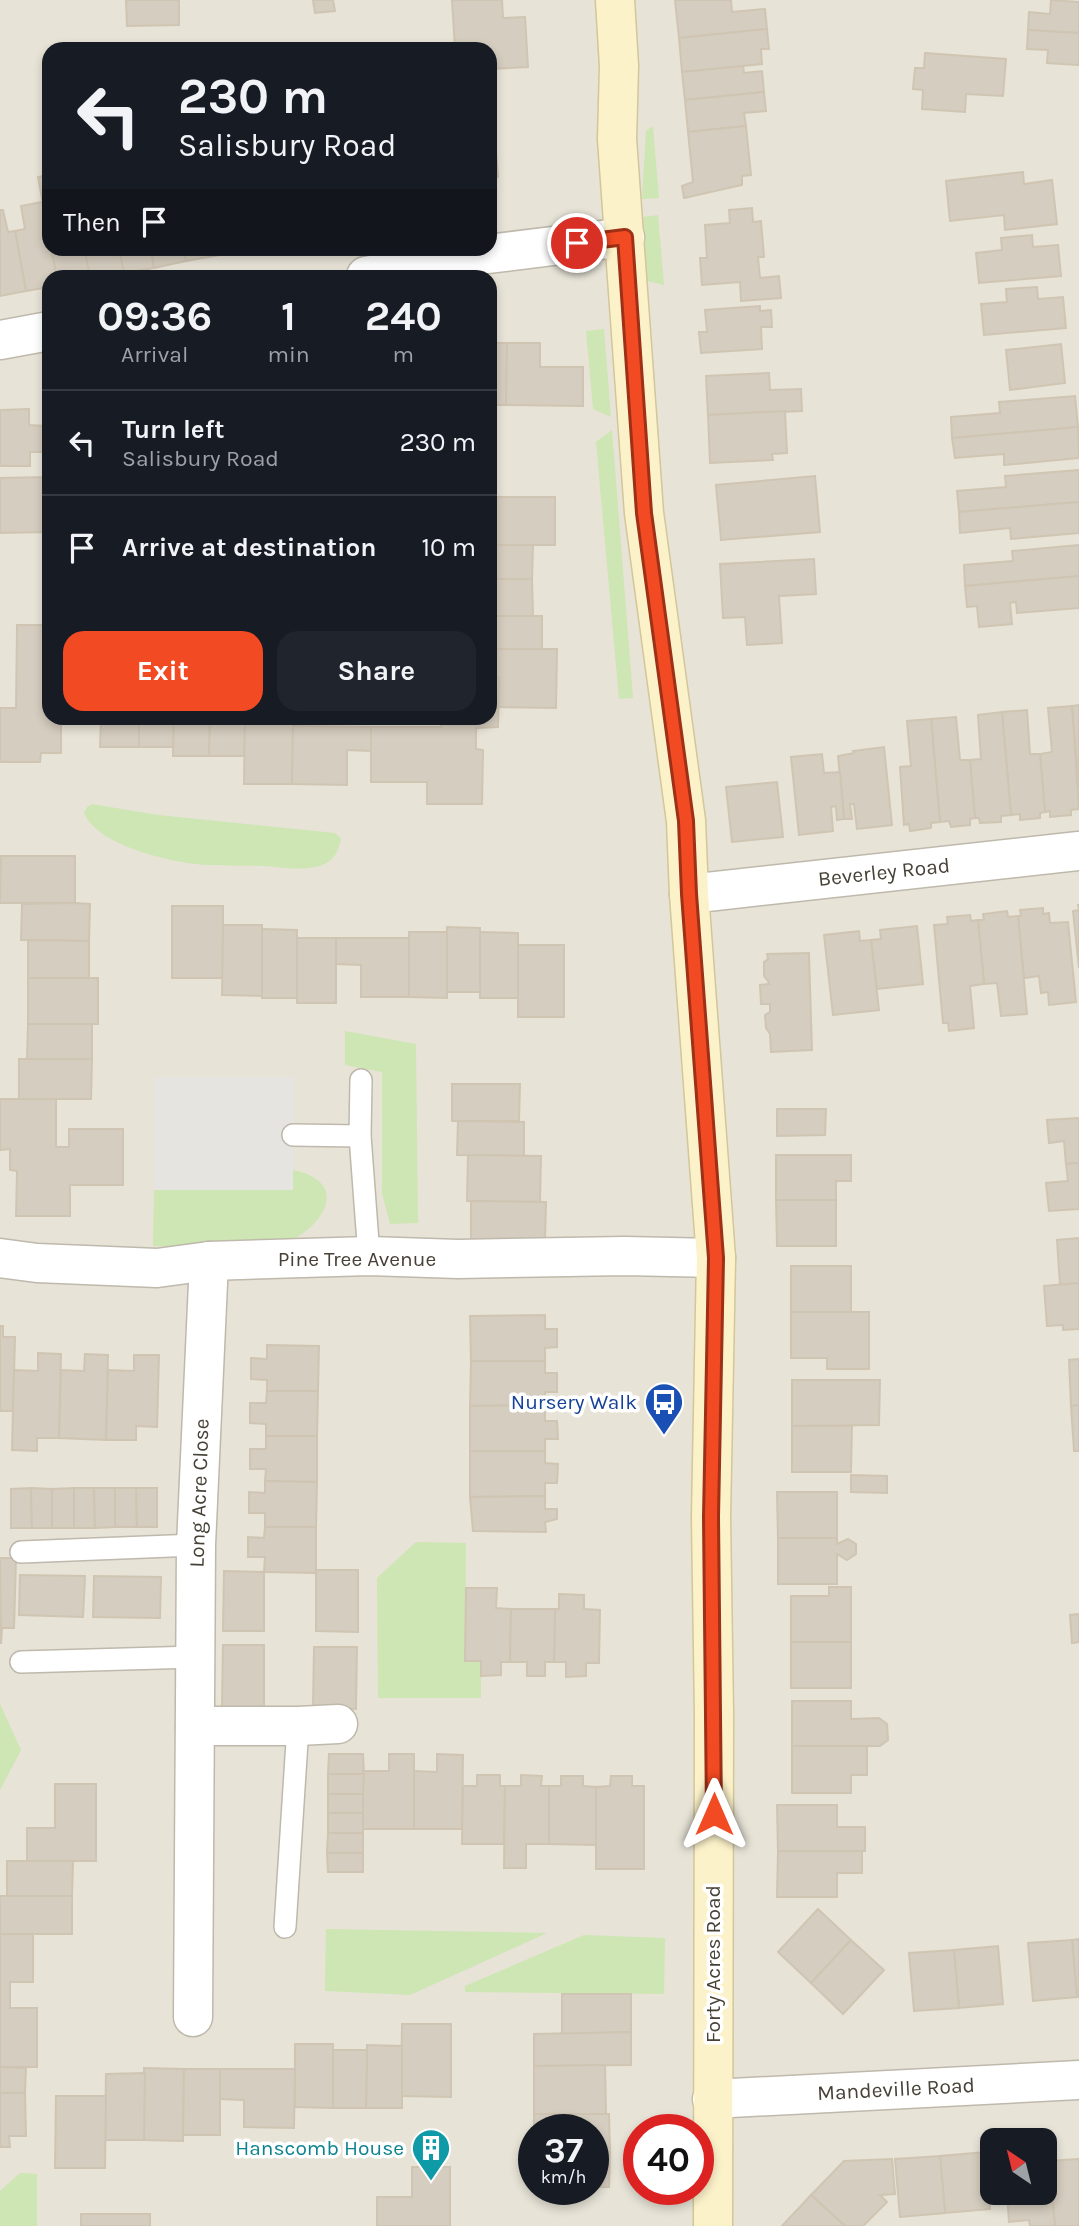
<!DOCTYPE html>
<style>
:root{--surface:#171b24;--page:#20242c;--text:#f1f3f6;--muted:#9ea1a6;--line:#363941;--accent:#f24a22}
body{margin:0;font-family:Karla,sans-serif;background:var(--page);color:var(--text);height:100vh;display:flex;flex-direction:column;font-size:26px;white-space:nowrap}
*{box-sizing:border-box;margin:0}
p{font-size:23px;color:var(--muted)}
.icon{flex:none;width:38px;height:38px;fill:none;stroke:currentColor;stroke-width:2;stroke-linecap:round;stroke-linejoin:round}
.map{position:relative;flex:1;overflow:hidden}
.sheet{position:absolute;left:42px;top:270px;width:455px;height:455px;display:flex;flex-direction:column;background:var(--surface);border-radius:21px;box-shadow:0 4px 10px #0003}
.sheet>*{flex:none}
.guide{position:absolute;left:42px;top:42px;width:455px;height:214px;border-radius:21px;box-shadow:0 4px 10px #0003;background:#171b24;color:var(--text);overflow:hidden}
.needle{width:46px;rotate:325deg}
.fabs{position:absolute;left:980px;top:2128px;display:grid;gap:14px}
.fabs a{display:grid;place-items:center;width:77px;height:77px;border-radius:14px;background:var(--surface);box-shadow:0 4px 10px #0003;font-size:35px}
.speed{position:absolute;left:518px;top:2114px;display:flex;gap:14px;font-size:35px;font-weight:700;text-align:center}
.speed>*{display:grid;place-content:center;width:91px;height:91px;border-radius:50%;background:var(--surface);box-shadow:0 4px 10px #0003;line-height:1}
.speed small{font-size:18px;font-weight:400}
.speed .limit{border:10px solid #d22;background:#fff;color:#111}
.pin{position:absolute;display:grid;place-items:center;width:60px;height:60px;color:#fff;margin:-30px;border:4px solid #fff;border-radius:50%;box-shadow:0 2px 7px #0007}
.me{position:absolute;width:77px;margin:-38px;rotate:0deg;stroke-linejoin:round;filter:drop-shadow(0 0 5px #0008)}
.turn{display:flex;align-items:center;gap:24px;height:147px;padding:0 21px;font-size:32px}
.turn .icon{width:91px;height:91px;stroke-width:2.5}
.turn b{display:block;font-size:49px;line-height:60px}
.then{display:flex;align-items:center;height:66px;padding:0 21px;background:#0003;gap:14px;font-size:26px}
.eta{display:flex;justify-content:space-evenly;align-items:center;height:119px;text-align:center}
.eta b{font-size:42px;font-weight:700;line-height:49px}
.primary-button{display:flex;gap:14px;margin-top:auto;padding:14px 21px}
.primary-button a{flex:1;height:80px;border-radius:21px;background:var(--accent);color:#fff;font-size:28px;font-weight:700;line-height:80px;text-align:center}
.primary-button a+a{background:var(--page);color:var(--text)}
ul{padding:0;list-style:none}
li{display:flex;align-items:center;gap:21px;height:105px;padding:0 21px;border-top:2px solid var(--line)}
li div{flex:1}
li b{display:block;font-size:26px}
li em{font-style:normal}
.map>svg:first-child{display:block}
</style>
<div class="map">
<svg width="1079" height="2226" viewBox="0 0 1079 2226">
<rect width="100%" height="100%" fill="#f4f1e9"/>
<path fill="#e7e3d7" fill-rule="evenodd" d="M0,0H1079V2226H0ZM49,49H490V248H49ZM49,276H490V718H49ZM534,2130H593V2189H534ZM639,2130H698V2189H639ZM992,2140H1045V2193H992Z"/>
<g fill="#cde6b3">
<path d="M653,126L659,198L642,199L646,131Z"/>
<path d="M658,215L664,285L647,281L643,217Z"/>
<path d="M604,329L611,417L593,409L586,331Z"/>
<path d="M612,430L633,698L619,699L596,442Z"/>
<path d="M92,804L158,815L335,833L341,839C339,848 336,857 328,862C310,873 283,867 263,866C237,865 208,867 182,862C153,857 96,842 84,813L87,807Z"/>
<path d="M345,1031L416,1044L418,1223L390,1224L382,1193V1072L345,1065Z"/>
<path d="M293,1170C361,1184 312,1242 268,1248L153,1246L154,1190H293Z"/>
<path d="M416,1542L466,1543L465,1661H481V1698H378L377,1578Z"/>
<path d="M0,1704L21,1750L0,1790Z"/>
<path d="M326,1929L547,1933L410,1995L325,1991Z"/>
<path d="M584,1935L665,1938L664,1994L465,1992V1986Z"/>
<path d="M20,2173L37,2174V2226H0V2191Z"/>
</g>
<path fill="#e5e4e0" d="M155,1077H294L293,1190H154Z"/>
<g fill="#d5cdbf" stroke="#d0c5b2" stroke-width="2">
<path d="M126,0H179V25L127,26Z"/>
<path d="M313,0H333L335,11L315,13Z"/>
<path d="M452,0H502L503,18L525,17L528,67L490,69V49H455Z"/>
<path d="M675,0H731L732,12L765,9L767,29L679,38Z"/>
<path d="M1051,0L1079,2V33L1028,30L1029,12L1050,14Z"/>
<path d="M767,29L769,49H761L762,64L682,72L679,38Z"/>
<path d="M1028,30L1079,33V65L1047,63L1048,50L1027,49Z"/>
<path d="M925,53L1006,59L1003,96L966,94L965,112L922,109L923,90L913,89L915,68H924Z"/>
<path d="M743,66L744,73L762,71L764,92L685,100L682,72Z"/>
<path d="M764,92L766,111L744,113L746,126L688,132L685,100Z"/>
<path d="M746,126L751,175L742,176V185L684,198L682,186L693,182L688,132Z"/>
<path d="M495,139L498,177L490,178V140Z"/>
<path d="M1023,172L1024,184L1052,180L1057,224L1005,230L1004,215L950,221L946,181Z"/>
<path d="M49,175V237L38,177Z"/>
<path d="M42,202L49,237V248H51L57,276H49V287L26,291L15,231L25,229L21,206Z"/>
<path d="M752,208L753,222L761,221L764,257H758L760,278L779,276L781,298L741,301L740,282L702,285L700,258H707L705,225L730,223L729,210Z"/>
<path d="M0,210H3L8,232L15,231L26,291L0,296Z"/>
<path d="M1032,235L1033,247L1058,245L1061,276L979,283L976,253L1002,250L1001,238Z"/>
<path d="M51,248H84L90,276H57Z"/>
<path d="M84,248H119L124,273L106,276H90Z"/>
<path d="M119,248H151L154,268L124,273Z"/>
<path d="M151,248H184L186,261L154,268Z"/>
<path d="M184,248H219L220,255L186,261Z"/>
<path d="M219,248H253V249L220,255Z"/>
<path d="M1037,287L1038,299L1063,297L1066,328L984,335L981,304L1007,302L1006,289Z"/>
<path d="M760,306V311L771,310L772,327H761L762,349L701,353L699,332H707L705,310Z"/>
<path d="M490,343H507L506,405H490Z"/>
<path d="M507,343H540V367H583V406L506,405Z"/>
<path d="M1061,344L1065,383L1010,390L1006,350Z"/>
<path d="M769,373L770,390L801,389L802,411L708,415L706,376Z"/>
<path d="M1075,396L1078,427L952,438L951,417L1000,413L999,402Z"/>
<path d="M29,409V425L45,426V430H49V532L0,533V478L46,477V452H30V466H0V410Z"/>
<path d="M785,411L787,453L772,454L773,460L710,463L708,415Z"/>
<path d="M1078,427L1079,458L1004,465V454L955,458L952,438Z"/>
<path d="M1079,470V502L959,512L957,491L1006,487L1005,476Z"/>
<path d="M815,476L820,532L721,540L716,485Z"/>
<rect x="490" y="497" width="65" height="48"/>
<path d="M1079,502V533L1011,539L1010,528L960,533L959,512Z"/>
<path d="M490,545H533L532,579H490Z"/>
<path d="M1079,545V576L965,586L964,565L1013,561L1012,551Z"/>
<path d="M814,559L816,594L779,596L782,643L747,645L745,617L723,618L720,564Z"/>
<path d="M1079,576V608L1017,613L1016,602L1010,603L1012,624L979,627L977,606L967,607L965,586Z"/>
<path d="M490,579H532L533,616H490Z"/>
<rect x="490" y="616" width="52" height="33"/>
<path d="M17,625H49V718H61V753H41L40,762H0V708H16Z"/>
<path d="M490,649H557L556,708L498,707L499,678L490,677Z"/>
<path d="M490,677L499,678L498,727L476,728V749L483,750L482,804H427V782H371V727H441V718H490Z"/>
<path d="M1079,705V790L1072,706Z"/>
<path d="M1072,706L1079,809L1071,810V815L1050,817V811L1045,812L1040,754L1052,752L1048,708Z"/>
<path d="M1027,710L1030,754H1040L1045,812L1040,813V818L1020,820V814L1011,815L1002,712Z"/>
<path d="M1002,712L1011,815L1001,816V822L980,823L979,818H975L970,760L981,759L978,715Z"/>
<path d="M956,717L960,760H970L975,818L970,819V825L951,827L949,821L940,822L931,719Z"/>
<path d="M101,718H139V747H100Z"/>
<path d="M139,718H174L173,747H139Z"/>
<path d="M174,718H210L209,756H173Z"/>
<path d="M210,718H245L244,756H209Z"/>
<path d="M245,718H293L292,784H244Z"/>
<path d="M931,719L940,822L931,823V828L910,831L909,824L904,825L900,767L911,766L907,721Z"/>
<path d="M293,726L371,727V751L347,750V785L292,784Z"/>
<path d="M884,747L892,825L857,829L854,804H850L852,819H844L838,756L854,753L853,751Z"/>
<path d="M822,754L824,773L840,772L844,819L837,820L836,806L831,807L833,831L799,835L791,757Z"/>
<path d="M777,782L783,837L732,842L726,787Z"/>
<path d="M1,856H75V903H0Z"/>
<path d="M75,903L90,904L89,941L21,940L22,904Z"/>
<path d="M1078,905H1079V968L1073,911L1079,910Z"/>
<rect x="172" y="906" width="51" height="72"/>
<path d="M1043,908V914L1049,913L1050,923L1068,922L1076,1002L1049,1005L1048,992L1041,993L1039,976L1024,978L1018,916H1021L1020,910Z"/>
<path d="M1007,911L1008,917L1018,916L1027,1014L1001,1016L997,983L984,984L978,920H984L983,914Z"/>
<path d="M970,915L971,921L978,920L984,984L970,986L974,1028L949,1031L948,1023H943L934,925L948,924L947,917Z"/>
<path d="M223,925H262V996L222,995Z"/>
<path d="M917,926L923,984L877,989L871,940L881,939L880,930Z"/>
<path d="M447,927L480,928V992H446Z"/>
<path d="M262,929L297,930V998H262Z"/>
<path d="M859,931L860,941L871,940L879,1010L833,1015L824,935Z"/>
<path d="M409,932H447V998L409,997Z"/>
<path d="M480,932L518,933V998H480Z"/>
<rect x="297" y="938" width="39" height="65"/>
<path d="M336,938H409V997H361V965L336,964Z"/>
<path d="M28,940L89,941V978H28Z"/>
<rect x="518" y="945" width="46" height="72"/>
<path d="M809,953L812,1050L771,1052L770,1034L766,1028L765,1015L770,1012V1004H761L760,985L769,984L768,981L764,976V962L768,959L767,954Z"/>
<rect x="28" y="978" width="70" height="46"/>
<path d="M28,1024H92V1059H27Z"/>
<path d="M19,1059H92L91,1099H19Z"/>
<path d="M452,1084H520L519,1121H452Z"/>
<path d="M0,1099H56V1147H69V1129H123V1185H70V1216H16L17,1171L10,1170V1149L0,1150Z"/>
<path d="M777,1109H826L825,1135L777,1136Z"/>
<path d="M1079,1118V1163L1066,1164L1064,1141L1049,1143L1047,1120Z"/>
<path d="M458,1121L524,1122V1156L457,1155Z"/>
<path d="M468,1155L541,1156L540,1202L467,1201Z"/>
<path d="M776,1155H851V1181H836V1200H776Z"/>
<path d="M1079,1163V1209L1049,1211L1046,1183L1068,1181L1066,1164Z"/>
<path d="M776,1200H836V1246H777Z"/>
<path d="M471,1201L546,1202L545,1241L471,1240Z"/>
<path d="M1079,1238V1283L1060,1285L1057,1240Z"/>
<rect x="791" y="1266" width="60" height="46"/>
<path d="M1079,1283V1329L1063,1330V1325L1047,1326L1044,1286Z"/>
<path d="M791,1312H869V1369H827V1358H791Z"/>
<path d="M545,1315V1329H557V1347L545,1348V1361H471L470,1316Z"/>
<path d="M0,1326H3V1337H15L13,1411H0Z"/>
<path d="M267,1345L319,1346L318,1391H267V1380L251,1379V1358L267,1359Z"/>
<path d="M38,1353L61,1354L59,1438H37V1451L12,1450L14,1370L38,1371Z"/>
<path d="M85,1354L108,1355L106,1440L59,1438L61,1370L84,1371Z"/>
<path d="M134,1355H159L157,1427L136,1426V1440H106L108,1370L134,1371Z"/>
<path d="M1079,1359V1405L1071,1406L1069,1360Z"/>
<path d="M471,1361H545V1373H557V1392H545V1405L470,1406Z"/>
<path d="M792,1380H880L879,1425L792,1426Z"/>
<path d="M267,1391H318L317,1436H266V1424L250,1423V1403H266Z"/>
<path d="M545,1405V1421H557L558,1439H545V1451H470V1406Z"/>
<path d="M1079,1405V1451H1074L1071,1406Z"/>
<path d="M792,1426H852L851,1472H792Z"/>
<path d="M266,1436H317V1482L265,1481L266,1469H250V1449H266Z"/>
<path d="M470,1451H545V1463L558,1464L557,1483H545V1496L470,1497Z"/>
<path d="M851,1475L887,1476V1493L851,1492Z"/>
<path d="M265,1481L317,1482L316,1527H265V1513H249V1492L265,1493Z"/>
<path d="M31,1488L32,1528H11V1489Z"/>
<path d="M31,1488L52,1489V1528H32Z"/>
<path d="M74,1488H94L95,1528H74Z"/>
<path d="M74,1488V1528H52V1489Z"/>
<path d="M94,1488H115V1527L95,1528Z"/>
<path d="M115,1488H136L137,1527H115Z"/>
<path d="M136,1488H157V1527H137Z"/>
<path d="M777,1492H837V1538H778Z"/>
<path d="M545,1496V1509H557V1519L545,1522L546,1532L473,1531L470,1497Z"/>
<path d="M265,1527H316V1573L264,1572L265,1557H248V1537L264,1538Z"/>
<path d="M778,1538H837V1544L848,1539L856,1544V1554L847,1560L837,1554V1584H778Z"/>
<path d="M0,1558H16L14,1628H2L1,1644Z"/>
<path d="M316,1570H358V1632L316,1631Z"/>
<path d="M224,1571L264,1572V1631H223Z"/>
<path d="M20,1575L85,1576L83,1617L19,1615Z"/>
<path d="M94,1576L161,1577L160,1618L93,1617Z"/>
<path d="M829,1587H851V1642H791V1596H829Z"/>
<path d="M466,1588H497L496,1608L511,1609L510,1662H501V1675L481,1676V1661H465Z"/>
<path d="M559,1594L584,1595V1609L600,1610L599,1663H586V1676L566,1677V1662H554L555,1609H559Z"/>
<path d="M511,1609H555L554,1662H545V1676H527V1662H510Z"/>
<path d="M1079,1614V1642L1072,1643L1070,1615Z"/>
<rect x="791" y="1642" width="60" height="46"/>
<path d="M223,1645H264V1708L222,1707Z"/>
<path d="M314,1647H357L356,1709L313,1707Z"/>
<path d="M792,1701H851V1719L879,1718L887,1724L888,1740L880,1746H792Z"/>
<path d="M792,1746H867V1775H851V1793H792Z"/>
<path d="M329,1754H363L364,1774H328Z"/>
<path d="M389,1754H414V1829H363V1771H389Z"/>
<path d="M437,1754L463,1755L462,1829H414V1771L437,1772Z"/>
<path d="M328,1774H364L363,1794H328Z"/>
<path d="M477,1775H500V1786H505L504,1844H462L463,1786H477Z"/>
<path d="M521,1775L542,1776L541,1786H549V1844H526V1868H504L505,1786H521Z"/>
<path d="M561,1776H583V1786L596,1787V1845L549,1844V1786H561Z"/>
<path d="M611,1776H632V1786H644V1869H596V1787L610,1786Z"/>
<path d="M55,1784H96V1861H27V1828H55Z"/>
<rect x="328" y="1794" width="35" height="19"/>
<path d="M777,1805H837V1827H865V1851H778Z"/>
<rect x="328" y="1813" width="35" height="20"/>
<path d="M328,1833H363V1853H327Z"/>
<path d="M778,1851H862V1873H837V1897H777Z"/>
<path d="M327,1853H363V1872H328Z"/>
<path d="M7,1861H73L72,1896H7Z"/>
<rect x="0" y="1896" width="72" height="38"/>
<path d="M818,1909L851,1940L811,1983L778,1952Z"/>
<path d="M0,1934H33V1982H10V2008H37V2067H0Z"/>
<path d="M1079,1939V1997H1077L1072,1940Z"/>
<path d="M851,1940L884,1970L843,2014L811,1983Z"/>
<path d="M1072,1940L1077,1997L1033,2001L1028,1943Z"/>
<path d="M998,1946L1003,2004L959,2008L954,1950Z"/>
<path d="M954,1950L959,2008L914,2011L909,1953Z"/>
<path d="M562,1994H631V2032L562,2034Z"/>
<path d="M402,2024H451V2097L401,2096Z"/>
<path d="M631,2032V2065L534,2066V2034Z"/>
<path d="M295,2044H333V2108L295,2107Z"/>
<path d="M367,2045L402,2046V2108H366Z"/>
<path d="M333,2050H367L366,2108H333Z"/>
<path d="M605,2065L606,2114H534V2066Z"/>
<path d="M0,2067L26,2068L25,2093H0Z"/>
<path d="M144,2068L184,2069L183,2141L144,2140Z"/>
<path d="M184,2069H220V2135H183Z"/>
<path d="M220,2069H295L294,2128L244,2127V2100L220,2099Z"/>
<path d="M145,2073L144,2140H105L106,2074Z"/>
<path d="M0,2093H25L26,2136H9L10,2147H0Z"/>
<path d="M56,2096H106L105,2168H55Z"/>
<path d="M534,2114H609L610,2153H593V2130H534Z"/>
<path d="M986,2152L990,2209L945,2213L940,2156Z"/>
<path d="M593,2153H610L609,2187H593Z"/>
<path d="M940,2156L945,2213L900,2217L895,2159Z"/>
<path d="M892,2159L895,2194L880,2195L887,2202L863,2226H845L811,2195L844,2161Z"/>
<path d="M1079,2159V2226H1055L1049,2161Z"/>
<path d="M1049,2161L1055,2226H1030L1029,2220L1009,2222L1007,2193H1045V2162Z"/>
<path d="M412,2167H450V2226H377V2197H412Z"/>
<path d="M811,2195L845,2226H782Z"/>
<rect x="81" y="2214" width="69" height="12"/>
</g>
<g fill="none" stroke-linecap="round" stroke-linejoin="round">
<g stroke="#bfb9ac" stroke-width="24">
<g id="lane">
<path d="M361,1080L360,1136L369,1256"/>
<path d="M293,1135L360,1136"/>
<path d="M21,1552L196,1545"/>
<path d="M21,1662L195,1657"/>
<path d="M285,1927L298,1726"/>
</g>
</g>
<g stroke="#bfb9ac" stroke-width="41">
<g id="street">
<path d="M366,276L480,255L625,237"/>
<path d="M0,340L49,331"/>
<path d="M689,894L1079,851"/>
<path d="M0,1258L37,1263L157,1268L209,1261L369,1256L458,1259L625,1256L716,1258"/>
<path d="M195,1726H298L338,1724"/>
<path d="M193,2017L196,1545L209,1261"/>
<path d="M712,2099L1079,2080"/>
</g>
</g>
<g stroke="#d2c69a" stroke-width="41">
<path id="secondary" d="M615,0L619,66L617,139L644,513L686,821L689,894L716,1258L711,1517L714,1714L713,2226"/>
</g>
<use href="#lane" stroke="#fff" stroke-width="21"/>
<use href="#street" stroke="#fff" stroke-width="38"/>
<use href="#secondary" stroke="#fcf2ca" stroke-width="38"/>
</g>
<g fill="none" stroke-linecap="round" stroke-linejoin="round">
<g stroke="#9d3016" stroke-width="18">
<path id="route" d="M577,243L625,237L644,513L686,821L689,894L716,1258L711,1517L714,1814"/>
</g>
<use href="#route" stroke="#f24a22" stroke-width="12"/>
</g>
<defs>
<g id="bus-pin" transform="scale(2.0125)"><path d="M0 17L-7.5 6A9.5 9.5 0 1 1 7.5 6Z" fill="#1a4fb4" stroke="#fff"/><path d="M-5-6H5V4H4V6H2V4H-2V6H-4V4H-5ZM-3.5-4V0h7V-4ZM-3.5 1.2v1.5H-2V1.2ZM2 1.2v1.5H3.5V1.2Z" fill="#fff"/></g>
<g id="building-pin" transform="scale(2.0125)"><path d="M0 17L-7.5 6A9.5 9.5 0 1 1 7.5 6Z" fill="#0f9aa8" stroke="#fff"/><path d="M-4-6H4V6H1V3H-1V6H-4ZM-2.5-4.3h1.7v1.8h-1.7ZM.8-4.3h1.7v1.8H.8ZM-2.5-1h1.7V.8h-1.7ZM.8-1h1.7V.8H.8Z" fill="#fff"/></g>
</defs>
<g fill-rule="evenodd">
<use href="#bus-pin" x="664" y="1402"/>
<use href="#building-pin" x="431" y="2148"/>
</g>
<g text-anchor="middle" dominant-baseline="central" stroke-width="7" stroke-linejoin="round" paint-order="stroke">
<g font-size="21" fill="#474237" stroke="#fff">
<text transform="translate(884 872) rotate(-6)">Beverley Road</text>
<text x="357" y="1259">Pine Tree Avenue</text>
<text transform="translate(199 1493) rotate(-88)">Long Acre Close</text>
<text transform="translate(713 1964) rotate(-90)">Forty Acres Road</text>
<text transform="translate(896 2089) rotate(-3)">Mandeville Road</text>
</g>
<g font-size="21" fill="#164399" stroke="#fff" text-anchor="end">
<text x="637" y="1402">Nursery Walk</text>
</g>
<g font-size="21" fill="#0d838f" stroke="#fff" text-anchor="end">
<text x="404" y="2148">Hanscomb House</text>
</g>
</g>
</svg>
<div class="fabs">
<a><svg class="needle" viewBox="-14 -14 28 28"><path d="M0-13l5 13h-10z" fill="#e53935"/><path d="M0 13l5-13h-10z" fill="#9ea1a6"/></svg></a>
</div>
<div class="speed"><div>37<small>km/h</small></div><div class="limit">40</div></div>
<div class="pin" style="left:577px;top:243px;background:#d93025"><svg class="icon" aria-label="arrive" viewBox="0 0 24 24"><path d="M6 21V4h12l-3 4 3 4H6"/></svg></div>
<svg class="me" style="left:714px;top:1814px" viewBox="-20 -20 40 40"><path d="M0-17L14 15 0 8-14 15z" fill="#f24a22" stroke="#fff" stroke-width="4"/></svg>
<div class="guide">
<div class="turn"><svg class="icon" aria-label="left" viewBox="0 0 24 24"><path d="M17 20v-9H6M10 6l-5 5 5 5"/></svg><div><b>230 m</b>Salisbury Road</div></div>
<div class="then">Then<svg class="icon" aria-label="arrive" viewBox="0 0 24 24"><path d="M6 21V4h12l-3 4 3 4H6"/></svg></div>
</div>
<section class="sheet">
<div class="eta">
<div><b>09:36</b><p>Arrival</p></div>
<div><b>1</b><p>min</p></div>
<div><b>240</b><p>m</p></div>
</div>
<ul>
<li><svg class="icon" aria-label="left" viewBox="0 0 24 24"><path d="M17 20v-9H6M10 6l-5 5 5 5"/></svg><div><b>Turn left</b><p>Salisbury Road</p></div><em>230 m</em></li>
<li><svg class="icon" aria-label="arrive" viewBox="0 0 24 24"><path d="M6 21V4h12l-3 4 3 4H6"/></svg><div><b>Arrive at destination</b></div><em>10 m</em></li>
</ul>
<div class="primary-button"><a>Exit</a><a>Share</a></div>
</section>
</div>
